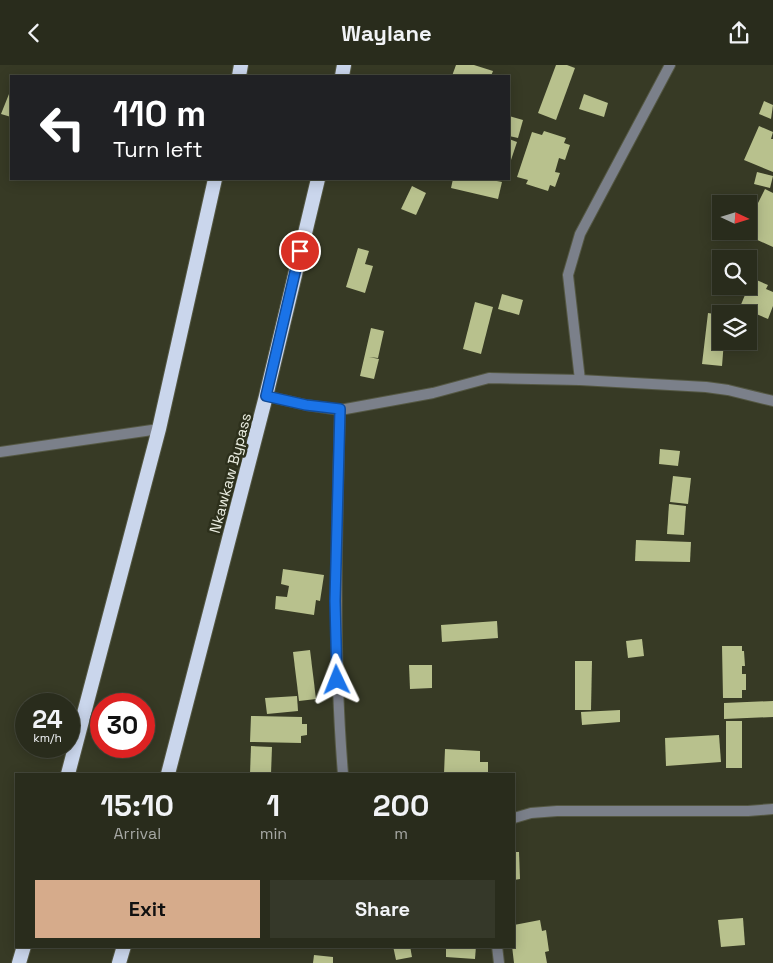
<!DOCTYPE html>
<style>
:root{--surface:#292c1c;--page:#353829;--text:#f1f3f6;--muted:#a5a7a3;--line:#45483b;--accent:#d6ab8b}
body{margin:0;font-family:"Space Grotesk",sans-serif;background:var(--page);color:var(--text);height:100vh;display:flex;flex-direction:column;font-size:19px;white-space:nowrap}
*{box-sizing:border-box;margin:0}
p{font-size:16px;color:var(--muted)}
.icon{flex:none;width:28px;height:28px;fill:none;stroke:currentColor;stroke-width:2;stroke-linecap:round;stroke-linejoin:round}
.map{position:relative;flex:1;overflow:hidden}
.drawer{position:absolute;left:15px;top:708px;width:500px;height:175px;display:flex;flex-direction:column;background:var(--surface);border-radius:0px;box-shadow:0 2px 12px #0003,0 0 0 1px var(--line)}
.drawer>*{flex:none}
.guide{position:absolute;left:10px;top:10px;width:500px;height:105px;border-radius:0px;box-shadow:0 2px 12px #0003,0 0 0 1px var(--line);background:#202124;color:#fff;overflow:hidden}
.needle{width:32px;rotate:94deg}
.fabs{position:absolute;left:712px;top:130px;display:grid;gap:10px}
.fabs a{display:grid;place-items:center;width:45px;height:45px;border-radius:0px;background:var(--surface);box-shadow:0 2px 12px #0003,0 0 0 1px var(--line);font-size:25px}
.speed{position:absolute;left:15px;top:628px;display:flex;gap:10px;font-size:25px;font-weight:700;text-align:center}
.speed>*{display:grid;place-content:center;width:65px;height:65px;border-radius:50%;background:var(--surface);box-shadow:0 2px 12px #0003,0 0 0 1px var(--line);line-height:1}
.speed small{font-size:12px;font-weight:400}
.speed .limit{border:8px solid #d22;background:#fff;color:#111}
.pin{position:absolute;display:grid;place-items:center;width:42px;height:42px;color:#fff;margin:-21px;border:2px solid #fff;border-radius:50%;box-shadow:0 1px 5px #0007}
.me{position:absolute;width:55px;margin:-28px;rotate:358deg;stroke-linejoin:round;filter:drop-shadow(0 0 4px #0008)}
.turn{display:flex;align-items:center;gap:18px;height:105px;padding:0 20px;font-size:22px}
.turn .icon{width:65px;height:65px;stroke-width:2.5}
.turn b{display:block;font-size:35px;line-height:42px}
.eta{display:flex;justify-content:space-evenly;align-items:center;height:85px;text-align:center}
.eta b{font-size:30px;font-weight:600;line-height:35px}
.action{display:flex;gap:10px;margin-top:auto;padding:10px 20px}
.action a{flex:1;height:58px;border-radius:0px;background:var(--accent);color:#111;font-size:20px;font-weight:600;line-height:58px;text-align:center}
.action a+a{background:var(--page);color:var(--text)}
header{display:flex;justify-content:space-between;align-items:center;height:65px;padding:0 20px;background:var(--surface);font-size:22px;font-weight:600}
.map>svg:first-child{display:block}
</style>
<header><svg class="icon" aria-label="back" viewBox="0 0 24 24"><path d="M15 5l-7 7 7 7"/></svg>Waylane<svg class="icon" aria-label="share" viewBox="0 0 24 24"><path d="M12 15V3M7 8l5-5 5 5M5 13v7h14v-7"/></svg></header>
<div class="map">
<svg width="773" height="898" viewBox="0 0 773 898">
<rect width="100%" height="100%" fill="#373a25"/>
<g fill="#b8c18d">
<path d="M456,0H474L493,6L491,11H452Z"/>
<path d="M556,0H567L575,3L556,55L538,48Z"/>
<path d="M11,24V52L1,49Z"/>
<path d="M584,29L608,38L604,52L579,44Z"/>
<path d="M764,36L773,40L771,54L759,49Z"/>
<path d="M509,51L523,55L518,73L509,71Z"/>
<path d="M759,61L773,67L771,74H773V107L744,95Z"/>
<path d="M544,66L566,73L564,78L570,80L565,95L559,93L555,107L560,108L555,122L550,120L548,126L526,119L528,115L517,112L532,67L542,70Z"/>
<path d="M509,74L517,77L509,101Z"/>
<path d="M757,107L773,111L770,123L754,119Z"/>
<path d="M453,114H486L502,117L498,134L451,123Z"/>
<path d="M412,121L426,128L416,150L401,144Z"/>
<path d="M765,124L773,128V182L744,169L746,166H749V148L753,139L757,140Z"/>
<path d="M358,183L369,186L365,199L373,201L365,228L346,222Z"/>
<path d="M752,213L768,220L766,224L773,227V241L768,254L740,242Z"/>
<path d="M502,229L523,235L519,250L498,244Z"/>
<path d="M475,237L493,242L481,289L463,284Z"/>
<path d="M708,248L721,250V276H724L722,301L702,299Z"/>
<path d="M371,263L384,266L378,293L369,292L379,294L374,314L360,311Z"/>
<path d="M660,384L680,386L678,401L659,399Z"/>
<path d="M673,411L691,413L688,439L670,437Z"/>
<path d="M669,439L686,441L684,470L667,469Z"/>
<path d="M636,475L691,477L690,497L635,496Z"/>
<path d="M283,504L324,510L320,536L316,535L314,550L275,544L276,531L287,532L289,521L281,519Z"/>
<path d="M497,556L498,573L442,577L441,560Z"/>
<path d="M642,574L644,591L628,593L626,576Z"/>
<path d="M722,581H742V586H744L745,601H742V609H746V625H742V633H723Z"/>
<path d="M310,585L316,634L299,636L293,587Z"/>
<path d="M575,596H592L591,645H575Z"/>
<path d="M409,600H432V623L410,624Z"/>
<path d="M297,631L298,646L267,649L265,633Z"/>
<path d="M773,636V652L724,654V638Z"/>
<path d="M620,645V657L582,660L581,647Z"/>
<path d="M251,651L302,652V659H307V670L301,671V678L250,677Z"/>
<rect x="726" y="656" width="16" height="47"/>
<path d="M719,670L721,697L666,701L665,673Z"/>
<path d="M251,681L272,682L271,709H250Z"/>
<path d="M445,684L480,686V697H488V709H444Z"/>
<path d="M514,787H519L520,814L514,815Z"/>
<path d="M743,853L745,880L721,882L718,855Z"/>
<path d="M540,855L542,866L546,865L549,886L545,887L547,898H514L512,881H514V860Z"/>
<path d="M393,881H410L412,892L396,895Z"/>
<path d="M446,881H476L475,894L446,892Z"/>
<path d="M314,890L333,892V898H313Z"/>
</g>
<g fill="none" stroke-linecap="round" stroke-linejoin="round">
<g stroke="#545743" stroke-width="12">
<g id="minor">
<path d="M580,315L568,210L580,169L670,0"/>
<path d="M266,331L306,340L340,345L433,328L489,313L580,315L706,322L728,325L773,336"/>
<path d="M340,345C337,466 333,587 343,709"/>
<path d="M0,387L159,364"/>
<path d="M514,753L531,748L557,746H748L773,744"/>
<path d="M497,881L499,898"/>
</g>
</g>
<g stroke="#545743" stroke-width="16">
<g id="trunk">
<path d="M239,11L241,0"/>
<path d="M342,11L344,0"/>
<path d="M68,709L159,364L215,114"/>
<path d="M168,709L266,331L318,114"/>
<path d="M19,898L24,881"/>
<path d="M119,898L124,881"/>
</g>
</g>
<use href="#minor" stroke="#7b808a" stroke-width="10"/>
<use href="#trunk" stroke="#cad6ec" stroke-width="14"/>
</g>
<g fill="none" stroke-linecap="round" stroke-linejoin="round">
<g stroke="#114b97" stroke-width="12">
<path id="route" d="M300,186L266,331L306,340L340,344L335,536L337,615"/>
</g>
<use href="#route" stroke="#1a73e8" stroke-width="9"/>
</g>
<g text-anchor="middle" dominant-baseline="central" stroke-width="5" stroke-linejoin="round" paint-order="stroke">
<g font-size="15" fill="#ecefe2" stroke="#2d301c">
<text transform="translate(230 408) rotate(-75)">Nkawkaw Bypass</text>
</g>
</g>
</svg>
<div class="fabs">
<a><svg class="needle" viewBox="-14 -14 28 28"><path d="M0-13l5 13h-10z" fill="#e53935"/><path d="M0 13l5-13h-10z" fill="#a5a7a3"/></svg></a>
<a><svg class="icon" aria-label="search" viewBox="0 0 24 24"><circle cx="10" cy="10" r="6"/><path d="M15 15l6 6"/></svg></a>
<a><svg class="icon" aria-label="layers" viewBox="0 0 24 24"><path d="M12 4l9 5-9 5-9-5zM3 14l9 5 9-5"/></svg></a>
</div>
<div class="speed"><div>24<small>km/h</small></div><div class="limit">30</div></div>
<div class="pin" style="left:300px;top:186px;background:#d93025"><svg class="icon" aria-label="arrive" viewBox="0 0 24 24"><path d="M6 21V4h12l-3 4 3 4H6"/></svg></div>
<svg class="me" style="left:337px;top:615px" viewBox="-20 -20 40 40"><path d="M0-17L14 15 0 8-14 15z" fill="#1a73e8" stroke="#fff" stroke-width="4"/></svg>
<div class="guide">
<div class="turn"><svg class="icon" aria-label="left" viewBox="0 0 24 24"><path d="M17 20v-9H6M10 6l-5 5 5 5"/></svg><div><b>110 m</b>Turn left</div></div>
</div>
<section class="drawer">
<div class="eta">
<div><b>15:10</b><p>Arrival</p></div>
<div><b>1</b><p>min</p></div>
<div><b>200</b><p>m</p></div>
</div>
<div class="action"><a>Exit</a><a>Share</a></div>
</section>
</div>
